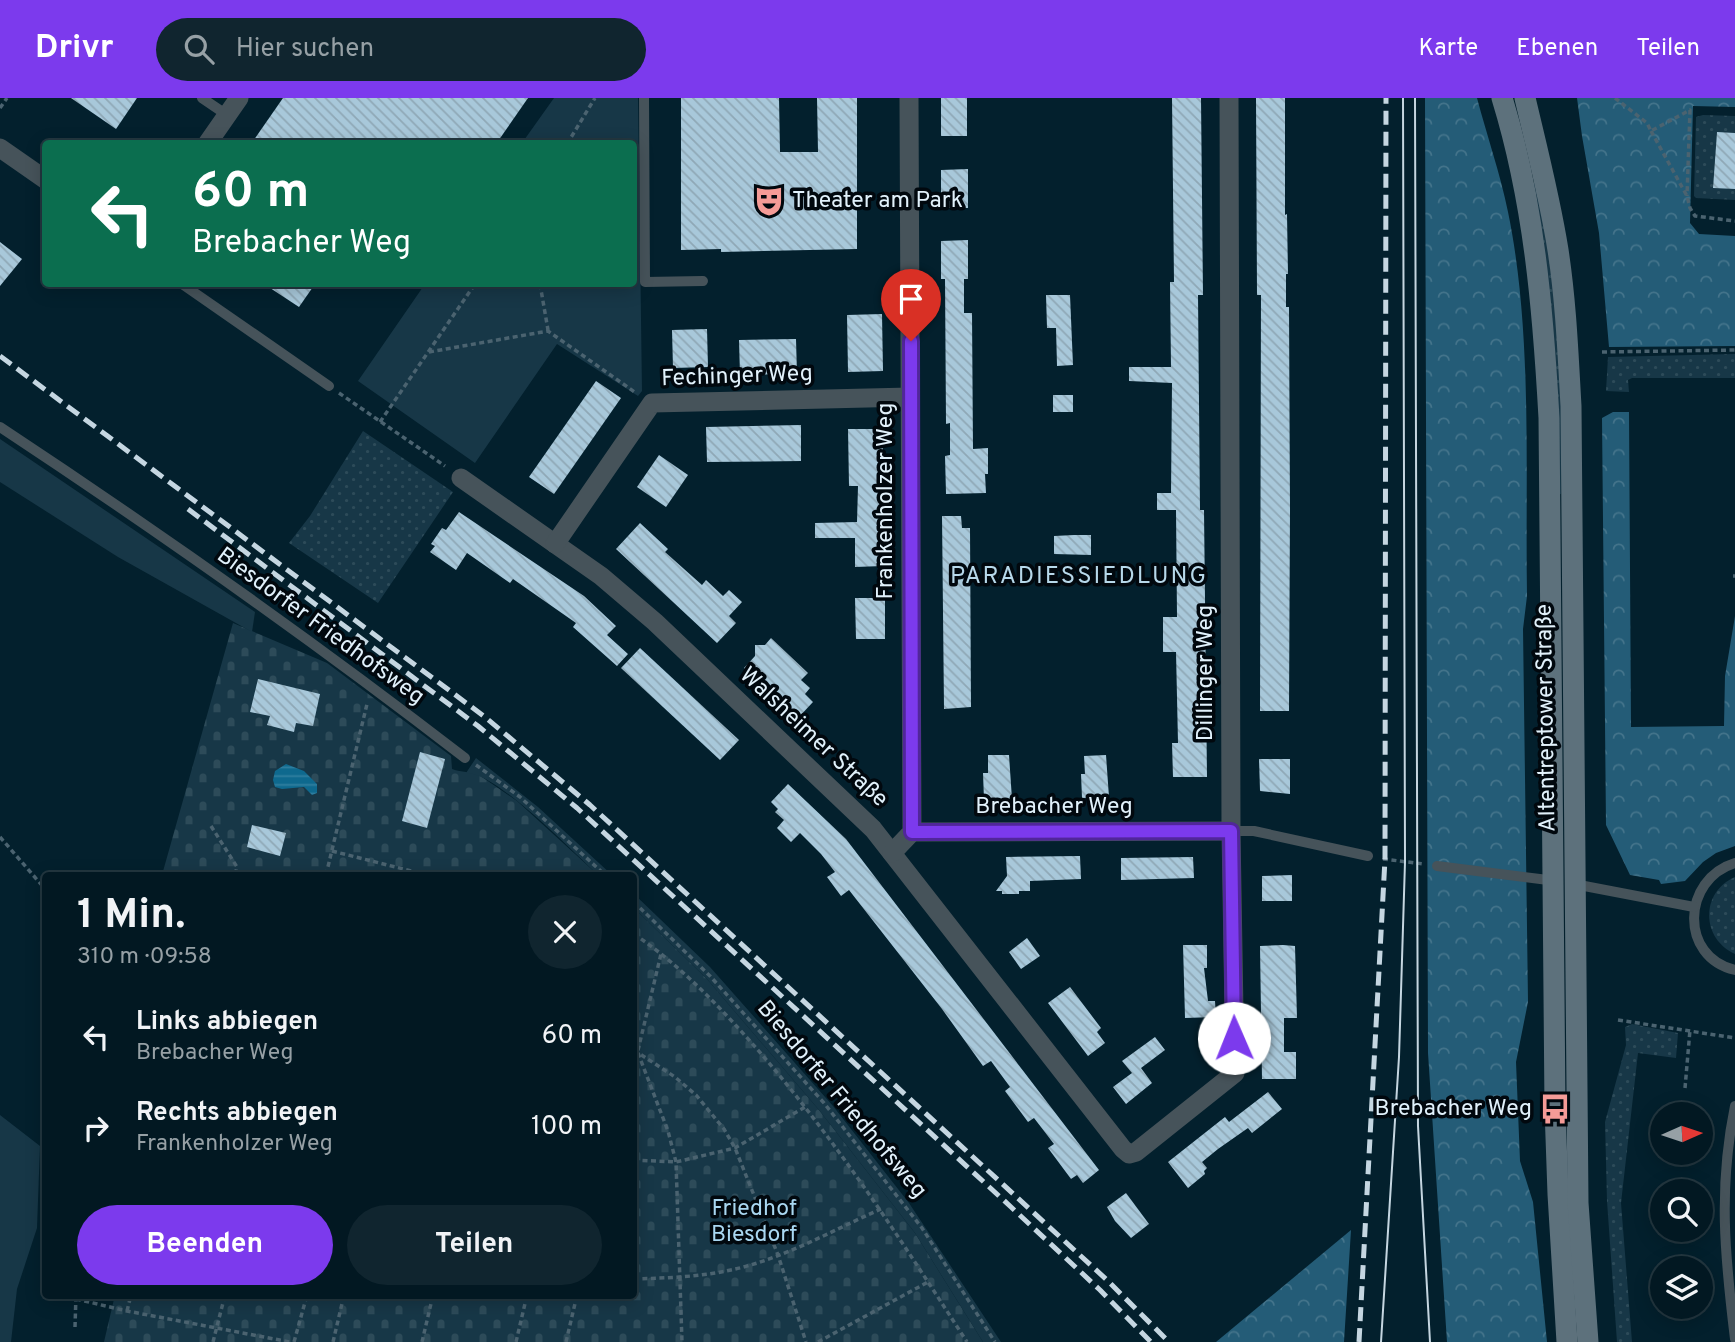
<!DOCTYPE html>
<html lang="de">
<meta charset="utf-8">
<style>
:root{--surface:#021822;--page:#10252f;--text:#f1f3f6;--muted:#96a0a5;--line:#233740;--accent:#7c3aed}
body{margin:0;font-family:Overpass,sans-serif;background:var(--page);color:var(--text);height:100vh;display:flex;flex-direction:column;font-size:26px;white-space:nowrap}
*{box-sizing:border-box;margin:0}
p{font-size:23px;color:var(--muted)}
.icon{flex:none;width:38px;height:38px;fill:none;stroke:currentColor;stroke-width:2;stroke-linecap:round;stroke-linejoin:round}
.map{position:relative;flex:1;overflow:hidden}
.drawer{position:absolute;left:42px;top:774px;width:595px;height:427px;display:flex;flex-direction:column;background:var(--surface);border-radius:7px;box-shadow:0 4px 18px #0003,0 0 0 2px var(--line)}
.drawer>*{flex:none}
.guide{position:absolute;left:42px;top:42px;width:595px;height:147px;border-radius:7px;box-shadow:0 4px 18px #0003,0 0 0 2px var(--line);background:#0b6e4f;color:#fff;overflow:hidden}
.needle{width:46px;rotate:87deg}
.tools{position:absolute;left:1650px;top:1004px;display:grid;gap:14px}
.tools a{display:grid;place-items:center;width:63px;height:63px;border-radius:50%;background:var(--surface);box-shadow:0 4px 18px #0003,0 0 0 2px var(--line);font-size:35px}
.pin{position:absolute;display:grid;place-items:center;width:60px;height:60px;color:#fff;margin:-72px -30px;border-radius:50% 50% 50% 0;rotate:-45deg;box-shadow:0 0 7px #0007}
.pin .icon{rotate:45deg}
.me{position:absolute;width:77px;margin:-38px;rotate:359deg;stroke-linejoin:round;filter:drop-shadow(0 0 5px #0008)}
.turn{display:flex;align-items:center;gap:24px;height:147px;padding:0 35px;font-size:32px}
.turn .icon{width:91px;height:91px;stroke-width:2.5}
.turn b{display:block;font-size:49px;line-height:60px}
.round{display:grid;place-items:center;flex:none;width:74px;height:74px;border-radius:37px;background:var(--page)}
.summary{display:flex;align-items:center;justify-content:space-between;height:119px;padding:0 35px}
h1{font-size:42px;font-weight:700;line-height:52px}
.primary-button{display:flex;gap:14px;margin-top:auto;padding:14px 35px}
.primary-button a{flex:1;height:80px;border-radius:42px;background:var(--accent);color:#fff;font-size:28px;font-weight:700;line-height:80px;text-align:center}
.primary-button a+a{background:var(--page);color:var(--text)}
ul{padding:0;list-style:none}
li{display:flex;align-items:center;gap:21px;height:91px;padding:0 35px}
li div{flex:1}
li b{display:block;font-size:26px}
li em{font-style:normal}
header{display:flex;align-items:center;gap:42px;box-sizing:border-box;height:98px;padding:0 35px;background:var(--accent);color:#fff}
header strong{font-size:33px}
nav{display:flex;gap:38px;margin-inline-start:auto;font-size:24px}
.search{width:490px;height:63px;background:var(--page);display:flex;align-items:center;gap:18px;box-sizing:border-box;padding:0 24px;border-radius:38px;color:var(--muted);font-size:26px}
.map>svg:first-child{display:block}
</style>
<header>
<strong>Drivr</strong>
<div class="search"><svg class="icon" aria-label="search" viewBox="0 0 24 24"><circle cx="10" cy="10" r="6"/><path d="M15 15l6 6"/></svg>Hier suchen</div>
<nav><a>Karte</a><a>Ebenen</a><a>Teilen</a></nav>
</header>
<div class="map">
<svg width="1735" height="1244" viewBox="0 0 1735 1244">
<defs>
<pattern id="grass-dots" width="8" height="8" patternUnits="userSpaceOnUse" patternTransform="scale(1.75)"><rect width="8" height="8" fill="#173747"/><path d="M2 2h.1M6 6h.1" fill="none" stroke="#2d4b59" stroke-width="1.8" stroke-linecap="round"/></pattern>
<pattern id="forest-crowns" width="20" height="18" patternUnits="userSpaceOnUse" patternTransform="scale(1.75)"><rect width="20" height="18" fill="#245c77"/><path d="M2 6a3 3 0 1 1 6 0M12 15a3 3 0 1 1 6 0" fill="none" stroke="#44748b"/></pattern>
<pattern id="cemetery-stones" width="16" height="16" patternUnits="userSpaceOnUse" patternTransform="scale(1.75)"><rect width="16" height="16" fill="#173747"/><path d="M2 7V4a2 2 0 0 1 4 0v3zM10 15v-3a2 2 0 0 1 4 0v3z" fill="#2d4b59"/></pattern>
<pattern id="water-rules" width="6" height="5" patternUnits="userSpaceOnUse" patternTransform="scale(1.75)"><rect width="6" height="5" fill="#0e698e"/><path d="M0 2.5h6" fill="none" stroke="#317f9f"/></pattern>
<pattern id="building-back-hatch" width="6" height="6" patternUnits="userSpaceOnUse" patternTransform="scale(1.75)"><rect width="6" height="6" fill="#a8c8da"/><path d="M-1 5l2 2M0 0l6 6M5-1l2 2" fill="none" stroke="#8fa8b6"/></pattern>
</defs>
<rect width="100%" height="100%" fill="#03202d"/>
<g fill="url(#grass-dots)">
<path d="M1703,17L1735,18V35H1717L1713,89L1735,91V102L1696,100L1694,98L1696,19Z"/>
<path d="M1539,83L1562,258L1561,396H1559L1531,85Z"/>
<path d="M1735,256V280H1632L1628,282L1629,294L1606,293L1608,259Z"/>
<path d="M363,333L453,394L378,505L289,445L310,418Z"/>
<path d="M1735,779V856C1701,841 1700,794 1735,779Z"/>
<path d="M1632,926L1678,935L1676,960L1638,955L1621,1105L1632,1244H1617L1607,1103L1605,1024L1626,947L1625,929Z"/>
</g>
<g fill="url(#forest-crowns)">
<path d="M1425,0H1477C1487,38 1500,75 1508,114C1533,235 1525,374 1527,498L1523,531L1528,904L1516,964L1520,1063L1533,1104L1547,1244H1447L1428,955Z"/>
<path d="M1577,0H1735V9L1693,8L1690,125L1699,136L1735,138V248L1609,249L1599,135L1582,38Z"/>
<path d="M1613,314H1629L1631,629L1724,628L1725,578L1735,518V748L1716,755L1703,764L1685,783L1661,786L1659,782L1630,777L1606,727L1602,320Z"/>
<path d="M1351,1132L1344,1244H1216Z"/>
</g>
<g fill="url(#cemetery-stones)">
<path d="M233,525L327,565L451,658L452,671C462,675 470,673 479,677L517,703L598,777H162Z"/>
<path d="M634,810L707,881L819,1012L915,1135L983,1244H104L115,1197H634Z"/>
</g>
<g fill="#173747">
<path d="M554,0H638L642,293L638,298L557,246L475,365L358,283L425,186H634V46L522,45Z"/>
<path d="M0,341L255,514L252,534L118,459L0,384Z"/>
<path d="M476,660L538,709L612,777H598C574,755 495,673 466,675Z"/>
<path d="M634,796L710,869L833,1008L909,1105L1001,1244H983L915,1135L819,1012L707,881L634,810Z"/>
<path d="M0,1017L40,1048L37,1130L17,1191L11,1244H0Z"/>
</g>
<path fill="url(#water-rules)" d="M286,666L304,673L317,686V695L312,697L304,689L282,691L275,689L273,682L275,673Z"/>
<g fill="url(#building-back-hatch)">
<path d="M71,0H137L116,31Z"/>
<path d="M283,0H528L496,46H251Z"/>
<path d="M681,0H779L780,54H818L817,0H857V151L721,154V151L681,152Z"/>
<rect x="941" y="0" width="26" height="38"/>
<path d="M1172,0H1201L1203,197H1198L1200,412H1204L1207,679H1173L1172,645H1178L1176,554H1163V519H1177L1176,412H1157V395H1171L1172,285L1129,283V269H1171L1170,184H1174Z"/>
<path d="M1256,0H1285V117L1287,116L1288,176H1286V209H1289L1290,412L1289,613H1260L1261,197H1257Z"/>
<path d="M1717,34L1735,35V91L1713,90Z"/>
<path d="M968,71V110H941V72Z"/>
<path d="M968,142V181H964V215H972L973,351L988,350V376H985L986,395L946,396L945,358L950,357V325L946,326L945,181H941V143Z"/>
<path d="M0,144L22,161L0,188Z"/>
<path d="M264,186H315L299,209Z"/>
<path d="M1046,197H1070L1073,267L1057,268L1056,230H1047Z"/>
<path d="M882,216L883,273L848,274L847,217Z"/>
<path d="M707,231L708,269L673,270L672,232Z"/>
<path d="M796,241L797,276L740,277L739,242Z"/>
<path d="M596,283L621,300L554,396L529,379Z"/>
<rect x="1053" y="297" width="20" height="17"/>
<path d="M801,327V363L707,364L706,329Z"/>
<path d="M848,331H883V468L855,469V440H815V425L857,424L858,388H849Z"/>
<path d="M659,357L688,377L666,409L637,389Z"/>
<path d="M459,414L584,498L616,528L607,537L628,556L617,568L573,529L576,525L513,481L510,485L467,455L456,472L430,454L435,448L431,446L442,430L446,432Z"/>
<path d="M942,418H961L962,430H970L971,609L944,611Z"/>
<path d="M640,425L668,451L665,454L702,487L706,482L723,498L729,492L742,504L729,518L736,525L717,545L616,451Z"/>
<path d="M1074,437H1091V457L1054,456V438Z"/>
<path d="M855,500H885V541H856Z"/>
<path d="M771,540L808,575L801,582L810,590L805,596L813,604L798,620L744,570L755,558V547H765Z"/>
<path d="M640,550L739,642L720,662L621,570Z"/>
<path d="M258,581L320,596L313,628L296,625L294,634L267,627L270,618L250,614Z"/>
<path d="M420,654L445,661L427,730L402,723Z"/>
<path d="M988,657H1009L1012,701L984,702L983,675H988Z"/>
<path d="M1106,657L1109,699L1082,700L1081,676H1085L1084,658Z"/>
<path d="M1259,661H1290V696L1260,693Z"/>
<path d="M788,686L846,741L1099,1072L1083,1085L1077,1077L1071,1081L1048,1050L1054,1046L1034,1020L1028,1024L1005,993L1010,989L991,963L983,968L942,911L856,801L849,792L841,798L827,779L835,774L821,756L800,735L791,744L777,730L784,722L775,714L778,711L771,704Z"/>
<path d="M252,727L286,735L280,758L247,749Z"/>
<path d="M1080,758L1081,781L1030,783V793H1019V796H1002V793H996L1007,778L1006,759Z"/>
<path d="M1193,759L1194,780L1121,782V760Z"/>
<path d="M1292,777V803H1262V778Z"/>
<path d="M1027,840L1040,858L1021,871L1009,854Z"/>
<path d="M1183,847H1207V870H1204L1208,903H1215L1216,919L1185,920Z"/>
<path d="M1283,847L1295,848L1297,920H1284V954H1296V981H1262L1260,848Z"/>
<path d="M1070,889L1101,930L1097,934L1105,945L1088,958L1048,905Z"/>
<path d="M1155,939L1165,952L1141,970L1152,985L1126,1006L1113,989L1132,975L1122,963Z"/>
<path d="M1268,994L1282,1011L1252,1035L1248,1030L1218,1051L1202,1064L1207,1070L1204,1073L1205,1076L1188,1090L1168,1064L1225,1019L1229,1024Z"/>
<path d="M1126,1095L1149,1126L1131,1140L1115,1123L1107,1109Z"/>
</g>
<g fill="none" stroke-linecap="round" stroke-linejoin="round">
<g stroke="#4b6370" stroke-width="3.5" stroke-dasharray="5 3.5" stroke-linecap="butt">
<path d="M1615,0L1647,25L1651,33L1690,12L1687,98"/>
<path d="M0,10L7,0"/>
<path d="M1651,33L1687,98L1690,110L1695,118L1735,123"/>
<path d="M567,46L595,0"/>
<path d="M540,186L548,232"/>
<path d="M429,254L548,233L636,295"/>
<path d="M1602,254L1735,252"/>
<path d="M339,295L445,368"/>
<path d="M380,324L475,186"/>
<path d="M1733,478H1735"/>
<path d="M476,667L520,699L605,777"/>
<path d="M211,728L237,769L235,777"/>
<path d="M0,739L46,792"/>
<path d="M332,753L427,777"/>
<path d="M1383,761L1424,766"/>
<path d="M326,777L367,606"/>
<path d="M634,804L710,878L824,1005L922,1130L995,1244"/>
<path d="M634,836C680,867 720,909 757,951C837,1043 901,1142 967,1244"/>
<path d="M1618,922L1735,940"/>
<path d="M634,952L675,979L696,997L724,1031L735,1050L778,1157L806,1244"/>
<path d="M638,955L668,1033L676,1064L682,1244"/>
<path d="M634,969L661,856"/>
<path d="M1685,990L1690,932"/>
<path d="M634,1062L676,1064L735,1050L805,1009"/>
<path d="M634,1181C666,1180 699,1179 731,1172C783,1161 833,1132 881,1111"/>
<path d="M76,1201L127,1213L290,1244"/>
<path d="M127,1213L131,1197"/>
<path d="M75,1229L76,1197"/>
<path d="M213,1244L225,1197"/>
<path d="M294,1244L307,1197"/>
<path d="M333,1244L344,1197"/>
<path d="M422,1244L433,1197"/>
<path d="M516,1244L527,1197"/>
<path d="M566,1244L577,1197"/>
<path d="M818,1244L928,1184"/>
</g>
<g stroke="#46535a" stroke-width="10">
<path d="M202,0L227,17"/>
<path d="M644,0L645,184L703,183"/>
<path d="M182,186L329,288"/>
<path d="M0,329C159,434 315,544 465,660"/>
<path d="M1231,733H1254L1368,758"/>
<path d="M1735,765C1682,781 1679,859 1735,872"/>
<path d="M1437,768L1556,783"/>
<path d="M1574,786L1694,809"/>
<path d="M1735,1008C1718,1090 1725,1159 1735,1241"/>
</g>
<g stroke="#46535a" stroke-width="19">
<path d="M207,46L239,0"/>
<path d="M0,50L46,82"/>
<path d="M461,380L601,478L655,524L873,731L1123,1051L1129,1056L1136,1054L1235,975L1231,733L1229,0"/>
<path d="M555,446L652,305L910,299"/>
<path d="M912,734L1231,733"/>
<path d="M892,755L912,734L909,0"/>
</g>
<g stroke="#5d717c" stroke-width="21">
<path d="M1502,0C1534,104 1543,211 1549,320L1555,1011L1558,1096L1567,1244"/>
<path d="M1525,0C1537,51 1550,101 1558,152C1566,204 1568,256 1571,308L1578,1105L1588,1244"/>
</g>
<g stroke="#c5d6e1" stroke-width="2">
<path d="M1415,0L1418,1028L1430,1244"/>
<path d="M1381,1244L1399,959L1405,764L1403,0"/>
</g>
<g stroke="#c5d6e1" stroke-width="5" stroke-dasharray="14 7" stroke-linecap="butt">
<path d="M0,258L485,619L590,707L1108,1183L1169,1244"/>
<path d="M188,411L478,628L577,710L1011,1109L1100,1192L1151,1244"/>
<path d="M1359,1244L1385,761L1386,0"/>
</g>
</g>
<g fill="none" stroke-linecap="round" stroke-linejoin="round">
<g stroke="#51269a" stroke-width="18">
<path id="route" d="M911,243L912,734L1231,733L1234,940"/>
</g>
<use href="#route" stroke="#7c3aed" stroke-width="12"/>
</g>
<defs>
<g id="theatre-bare" transform="scale(2.415)"><path d="M-5-5.5Q0-4 5-5.5V0Q5 5 0 6Q-5 5-5 0ZM-3.3-2.5H-1v1.5H-3.3ZM1-2.5H3.3v1.5H1ZM-2.8 1Q0 5.5 2.8 1Z" fill="#f59b97" stroke="#01080e" stroke-width="2.5" paint-order="stroke"/></g>
<g id="bus-bare" transform="scale(2.415)"><path d="M-5-6H5V4H4V6H2V4H-2V6H-4V4H-5ZM-3.5-4V0h7V-4ZM-3.5 1.2v1.5H-2V1.2ZM2 1.2v1.5H3.5V1.2Z" fill="#f59b97" stroke="#01080e" stroke-width="2.5" paint-order="stroke"/></g>
</defs>
<g fill-rule="evenodd">
<use href="#theatre-bare" x="769" y="103"/>
<use href="#bus-bare" x="1555" y="1011"/>
</g>
<g text-anchor="middle" dominant-baseline="central" stroke-width="7" stroke-linejoin="round" paint-order="stroke">
<g font-size="23" fill="#e1f1fb" stroke="#01080e" text-anchor="start">
<text x="792" y="103">Theater am Park</text>
<text x="1532" y="1011" text-anchor="end">Brebacher Weg</text>
</g>
<g font-size="23" fill="#e1f1fb" stroke="#01080e">
<text transform="translate(737 279) rotate(-2)">Fechinger Weg</text>
<text transform="translate(886 403) rotate(-90)">Frankenholzer Weg</text>
<text transform="translate(320 529) rotate(36)">Biesdorfer Friedhofsweg</text>
<text transform="translate(1206 575) rotate(-90)">Dillinger Weg</text>
<text transform="translate(1547 620) rotate(-91)">Altentreptower Straße</text>
<text transform="translate(813 640) rotate(43)">Walsheimer Straße</text>
<text x="1054" y="709">Brebacher Weg</text>
<text transform="translate(841 1002) rotate(50)">Biesdorfer Friedhofsweg</text>
</g>
<g font-size="23" fill="#a9d7f1" stroke="#01080e">
<text x="754" y="1111">Friedhof<tspan x="754" dy="26">Biesdorf</tspan></text>
</g>
<g font-size="24" letter-spacing="2" fill="#b7d8ea" stroke="#01080e">
<text x="1079" y="479">PARADIESSIEDLUNG</text>
</g>
</g>
</svg>
<div class="tools">
<a><svg class="needle" viewBox="-14 -14 28 28"><path d="M0-13l5 13h-10z" fill="#e53935"/><path d="M0 13l5-13h-10z" fill="#96a0a5"/></svg></a>
<a><svg class="icon" aria-label="search" viewBox="0 0 24 24"><circle cx="10" cy="10" r="6"/><path d="M15 15l6 6"/></svg></a>
<a><svg class="icon" aria-label="layers" viewBox="0 0 24 24"><path d="M12 4l9 5-9 5-9-5zM3 14l9 5 9-5"/></svg></a>
</div>
<div class="pin" style="left:911px;top:243px;background:#d93025"><svg class="icon" aria-label="arrive" viewBox="0 0 24 24"><path d="M6 21V4h12l-3 4 3 4H6"/></svg></div>
<svg class="me" style="left:1234px;top:940px" viewBox="-20 -20 40 40"><circle r="19" fill="#fff"/><path d="M0-13L10 11 0 6-10 11z" fill="#7c3aed"/></svg>
<div class="guide">
<div class="turn"><svg class="icon" aria-label="left" viewBox="0 0 24 24"><path d="M17 20v-9H6M10 6l-5 5 5 5"/></svg><div><b>60 m</b>Brebacher Weg</div></div>
</div>
<section class="drawer">
<div class="summary"><div><h1>1 Min.</h1><p>310 m · 09:58</p></div><a class="round"><svg class="icon" aria-label="close" viewBox="0 0 24 24"><path d="M6 6l12 12M18 6L6 18"/></svg></a></div>
<ul>
<li><svg class="icon" aria-label="left" viewBox="0 0 24 24"><path d="M17 20v-9H6M10 6l-5 5 5 5"/></svg><div><b>Links abbiegen</b><p>Brebacher Weg</p></div><em>60 m</em></li>
<li><svg class="icon" aria-label="right" viewBox="0 0 24 24"><path d="M7 20v-9h11M14 6l5 5-5 5"/></svg><div><b>Rechts abbiegen</b><p>Frankenholzer Weg</p></div><em>100 m</em></li>
</ul>
<div class="primary-button"><a>Beenden</a><a>Teilen</a></div>
</section>
</div>
